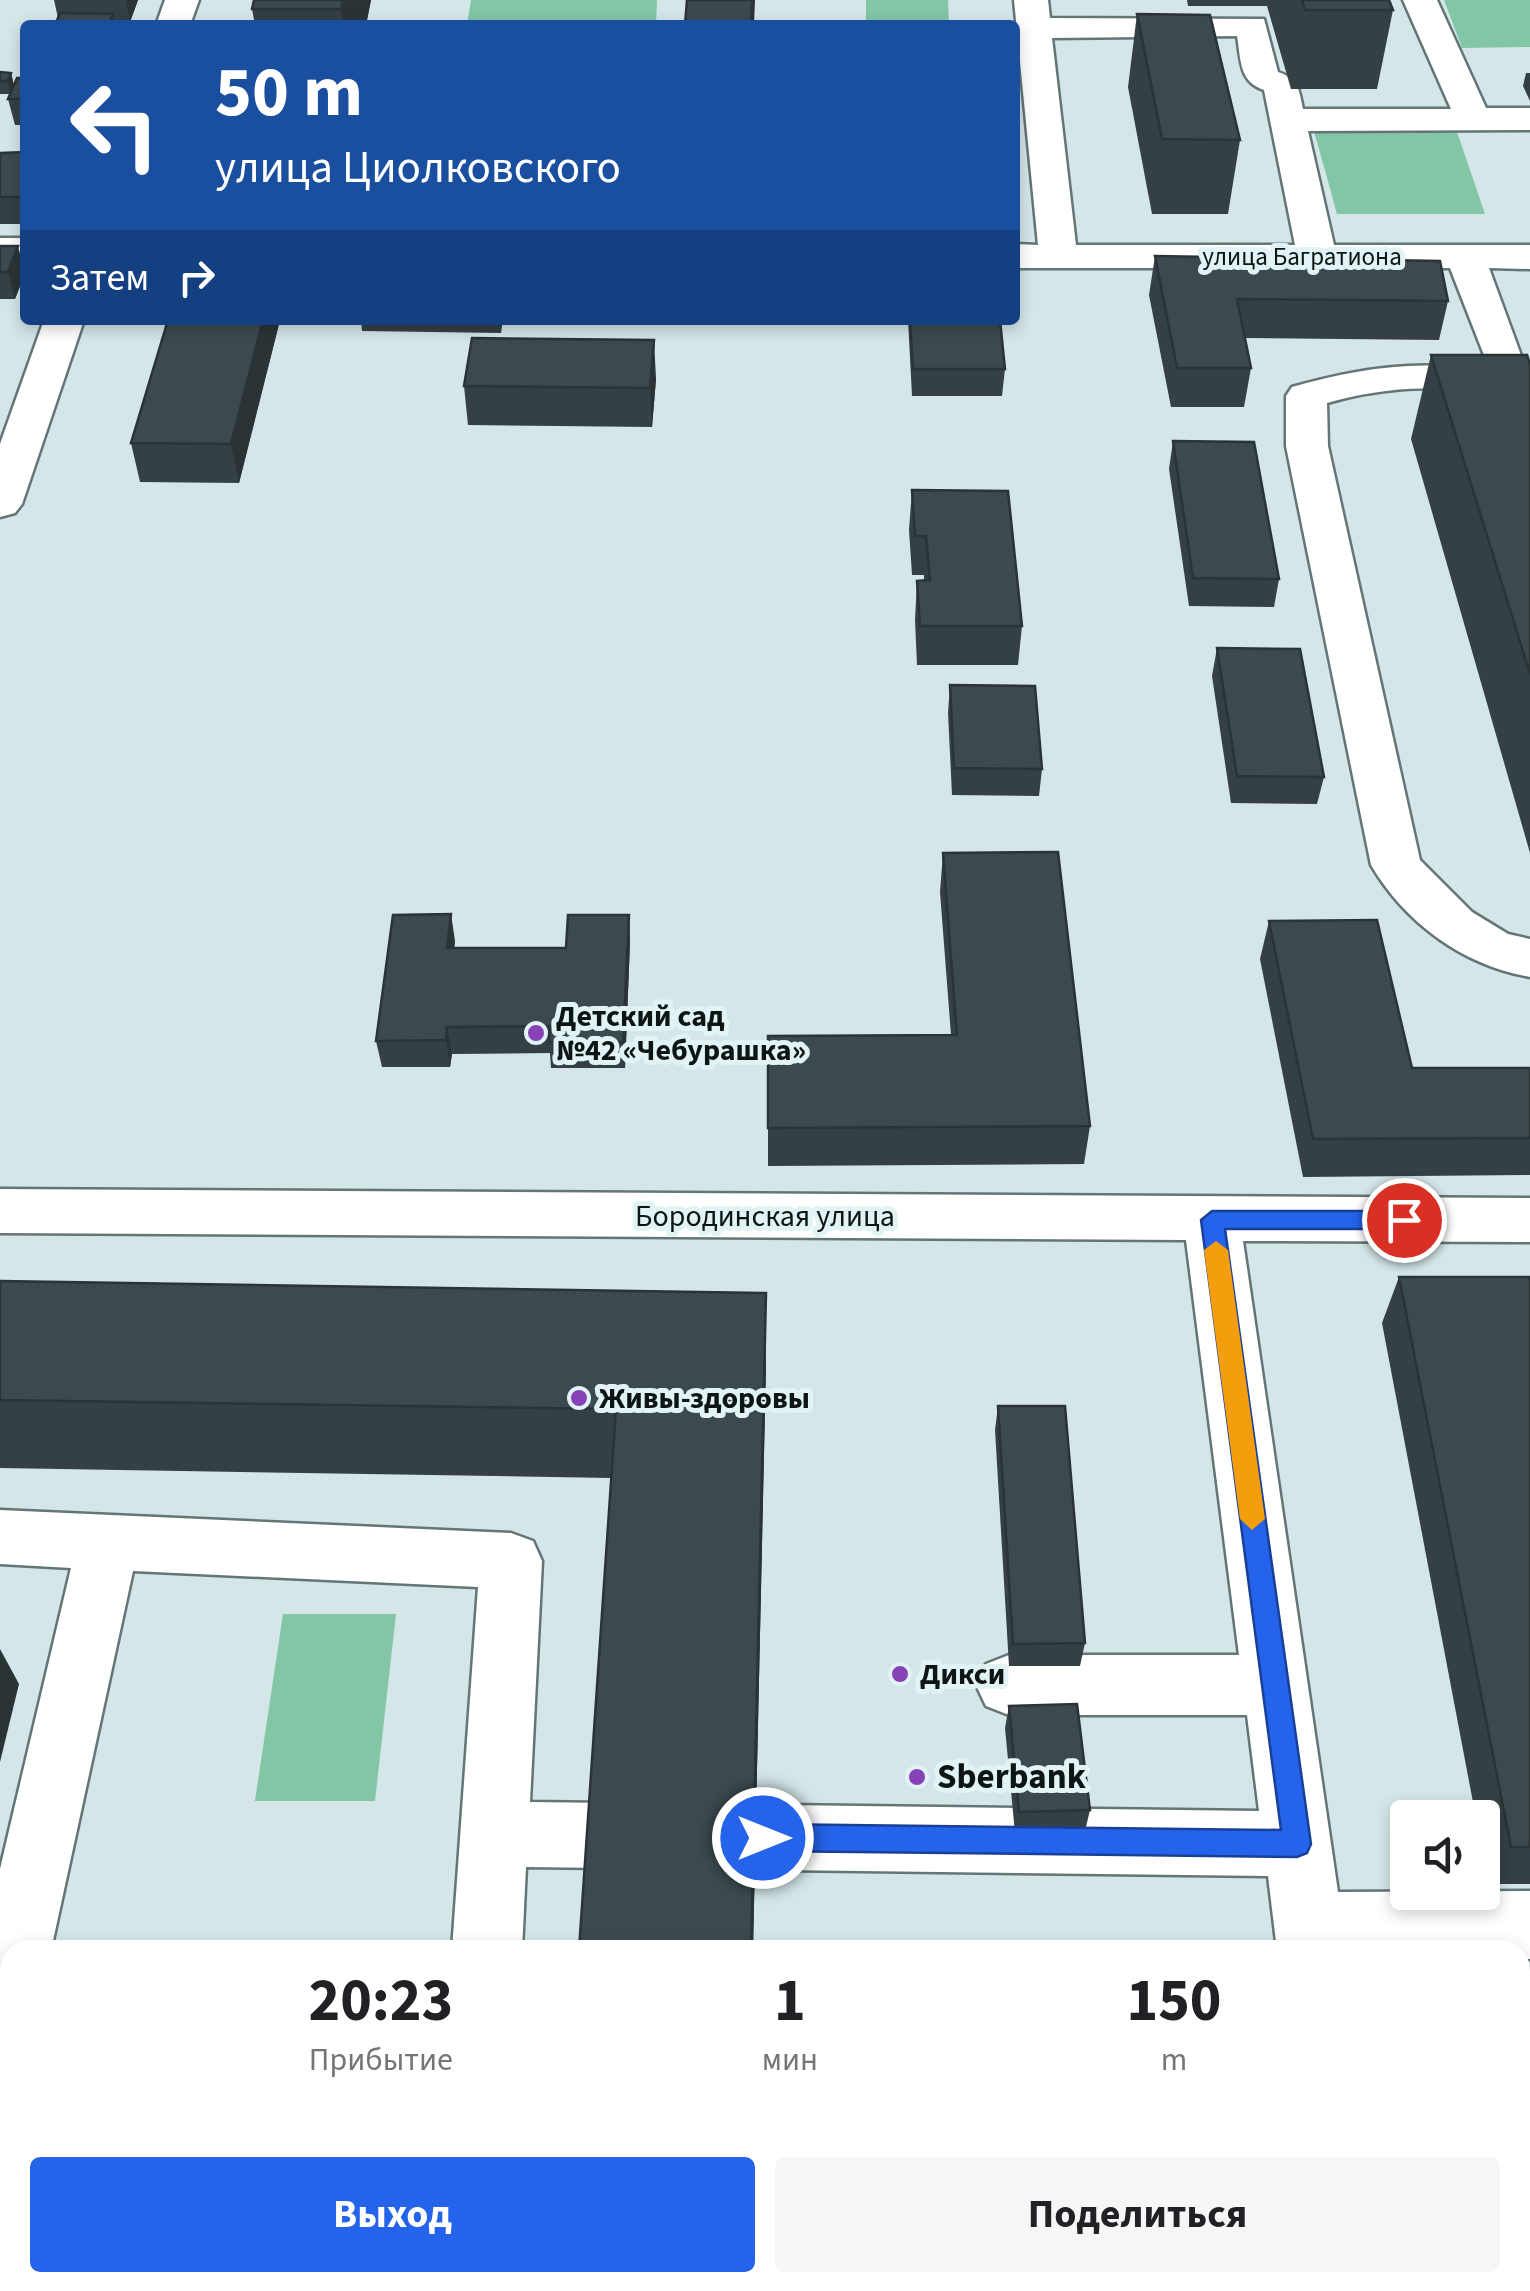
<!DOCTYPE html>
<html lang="ru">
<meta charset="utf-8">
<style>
:root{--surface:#fff;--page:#f6f6f6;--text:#202124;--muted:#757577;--accent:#2563eb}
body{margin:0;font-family:"Source Sans 3",sans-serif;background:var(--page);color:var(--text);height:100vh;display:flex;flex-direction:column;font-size:38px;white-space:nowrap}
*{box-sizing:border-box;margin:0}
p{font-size:32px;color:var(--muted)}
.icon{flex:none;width:55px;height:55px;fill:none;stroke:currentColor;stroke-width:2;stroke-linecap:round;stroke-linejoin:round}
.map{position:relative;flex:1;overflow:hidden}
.drawer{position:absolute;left:0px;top:1940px;width:1530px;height:352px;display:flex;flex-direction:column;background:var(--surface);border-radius:30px 30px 0 0;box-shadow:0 5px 15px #0003}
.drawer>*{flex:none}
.top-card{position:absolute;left:20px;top:20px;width:1000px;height:305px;border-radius:10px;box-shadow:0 5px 15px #0003;background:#1a4fa0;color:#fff;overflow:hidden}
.tools{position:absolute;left:1390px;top:1800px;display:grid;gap:20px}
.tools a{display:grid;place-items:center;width:110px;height:110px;border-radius:10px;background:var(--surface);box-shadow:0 5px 15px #0003;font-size:50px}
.pin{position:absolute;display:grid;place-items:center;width:85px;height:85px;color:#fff;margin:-42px;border:5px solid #fff;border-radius:50%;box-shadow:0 2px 10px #0007}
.me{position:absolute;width:110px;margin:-55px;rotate:90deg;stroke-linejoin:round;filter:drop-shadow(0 0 8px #0008)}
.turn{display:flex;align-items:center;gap:35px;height:210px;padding:0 30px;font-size:45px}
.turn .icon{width:130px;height:130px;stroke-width:2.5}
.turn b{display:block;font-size:70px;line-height:85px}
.then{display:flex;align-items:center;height:95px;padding:0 30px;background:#0003;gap:20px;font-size:38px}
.eta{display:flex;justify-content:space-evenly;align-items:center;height:170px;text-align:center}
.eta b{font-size:60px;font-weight:700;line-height:70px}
.button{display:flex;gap:20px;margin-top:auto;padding:20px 30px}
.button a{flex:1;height:115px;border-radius:10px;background:var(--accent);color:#fff;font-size:40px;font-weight:700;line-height:115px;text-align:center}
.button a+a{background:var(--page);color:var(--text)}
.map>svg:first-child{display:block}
</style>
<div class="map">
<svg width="1530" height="2291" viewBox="0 0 1530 2291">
<rect width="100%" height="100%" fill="#d4e6e8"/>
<g fill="#83c6a6">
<path d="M471,0H657L656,25H467Z"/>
<path d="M866,0H948L949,25H866Z"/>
<path d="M1444,0H1530V47L1462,48Z"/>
<path d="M1314,131L1457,132L1485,214H1337Z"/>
<path d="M283,1614H396L375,1801H255Z"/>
</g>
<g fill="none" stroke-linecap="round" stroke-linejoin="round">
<g stroke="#647576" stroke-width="5">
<g id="minor">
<path d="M165,0H199L190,25H156Z"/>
<path d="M1014,0H1048L1050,18L1264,19L1278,72C1299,79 1299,90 1303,109H1451L1403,0H1437L1486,108H1530V130L1308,131L1334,245H1530V269L1489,268L1522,358L1530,366V412C1512,408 1495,399 1477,395C1431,382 1372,390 1327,403L1328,446L1420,860L1472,912L1508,934L1530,939V977C1463,965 1406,924 1371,865L1286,446V396L1292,387C1356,369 1425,357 1491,373L1450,268H1015V244L1038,245ZM1237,36C1241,60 1239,82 1264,90L1295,245H1076L1052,38Z"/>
<rect x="0" y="238" width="25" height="22"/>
<path d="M44,320H84L22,504L15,513L0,517V444Z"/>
<path d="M0,1189L1530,1198V1242L1243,1241L1338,1892L1530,1891V1959H1520V1950H1277L1268,1876L526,1867L522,1950H452L478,1587L133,1571L51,1950H10V2053L0,2057V1869L71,1568L0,1564V1510L511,1533L533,1541L542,1561L530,1802L1259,1811L1247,1715H1009L986,1706L976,1685L986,1664L1009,1655H1239L1186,1240L0,1233Z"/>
<path d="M423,2282H499L498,2291H422Z"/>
<path d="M1319,2282H1395L1396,2291H1320Z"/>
</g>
</g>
<use href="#minor" fill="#fff" fill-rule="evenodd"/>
</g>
<g fill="#344044">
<path d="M54,0H138L130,22H115L116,25L58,18Z"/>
<path d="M254,0H371L366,25H255L252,9Z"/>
<path d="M1187,0H1389L1393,10L1377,89H1291L1267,6H1188Z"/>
<path d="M1137,14L1240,140L1228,214H1152L1128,87Z"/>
<path d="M0,72L11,73L14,85L25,78V125H15L8,99L10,94H0Z"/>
<path d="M1526,73H1530V101L1523,86Z"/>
<path d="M25,152V224H0V153Z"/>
<path d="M0,246L25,273L15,299H0Z"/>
<path d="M1155,256L1448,301L1439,340L1245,338L1251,368L1244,407H1171L1149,295Z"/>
<path d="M280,320L239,483L140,482L131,443Z"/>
<path d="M361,320H503L501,333L362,331Z"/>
<path d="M654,320H812V324L654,323Z"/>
<path d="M908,320H1000L1005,369L1002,396H912Z"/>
<path d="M1431,355L1530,364V853L1411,439Z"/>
<path d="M656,379L652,427L468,425L464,386Z"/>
<path d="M1173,441L1279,579L1274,607L1189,606L1169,469Z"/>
<path d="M912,490L1022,626L1018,665H917L915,620L917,581H924V575H912L909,530Z"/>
<path d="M1217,648L1324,777L1317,804L1231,803L1212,676Z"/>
<path d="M950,685L1042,769L1039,796L952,795L948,713Z"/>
<path d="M943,853L1090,1126L1084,1164L768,1166V1036L951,1035L940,892Z"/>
<path d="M629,915L630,942L625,1068H551L550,1053L452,1054L450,1067H382L376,1041L455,941L454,948H566Z"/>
<path d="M1269,921L1412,1068H1530V1175L1303,1177L1260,959Z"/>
<path d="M1399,1277H1530V1884H1489L1482,1852V1818H1476L1382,1323Z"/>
<path d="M0,1281L766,1364L753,1950H579L611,1478L0,1468Z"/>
<path d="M998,1406L1085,1643L1080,1666H1009L995,1430Z"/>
<path d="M1009,1706L1090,1810L1085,1831L1015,1833L1005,1728Z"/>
<path d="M1530,2060V2122L1520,2073Z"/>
</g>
<g fill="#2a3437">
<path d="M126,0H138L130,22Z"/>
<path d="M343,0H371L366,25H344L341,9Z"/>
<path d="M752,0H755L754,25H751Z"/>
<path d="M11,73L14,86L11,94L8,81Z"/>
<path d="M18,246L25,273L15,299L8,272Z"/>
<path d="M263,320H280L239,483L231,444Z"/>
<path d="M654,340L656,379L652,427L650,388Z"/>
<path d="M451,914L455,941L451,975L447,948Z"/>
<path d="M629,915L630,942L625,1068L623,1042Z"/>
<path d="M447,1027L452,1054L450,1067L446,1040Z"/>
<path d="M766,1293V1364L753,1950H751Z"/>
<path d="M0,1649L19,1684L0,1762Z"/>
</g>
<g fill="#3c4a4f" stroke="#2a3437" stroke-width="2.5">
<path d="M254,0H343L341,9H252Z"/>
<path d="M687,0H752L751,25H685Z"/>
<path d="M1302,0H1389L1393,10H1305Z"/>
<path d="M60,13L113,14L109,25H55Z"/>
<path d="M1137,14L1210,15L1240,140L1162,139Z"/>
<path d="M0,72L11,73L8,81H0Z"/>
<path d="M17,78H25V99H8Z"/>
<path d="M25,152V197H0V153Z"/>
<path d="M0,246H18L8,272H0Z"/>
<path d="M1155,256L1440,261L1448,301L1237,299L1251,368H1177Z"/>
<path d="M168,320H263L231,444L131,443Z"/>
<path d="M910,320H1000L1005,369H913Z"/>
<path d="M472,338L654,340L650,388L464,386Z"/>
<path d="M1431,355H1527L1530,364V674Z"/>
<path d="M1173,441L1254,442L1279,579L1193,578Z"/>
<path d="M912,490L1008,491L1022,626H920L917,581L930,580L926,536H915Z"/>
<path d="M1217,648L1300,649L1324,777L1237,776Z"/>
<path d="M950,685L1035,686L1042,769L954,768Z"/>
<path d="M1058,852L1090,1126L768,1128V1036L957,1035L943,853Z"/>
<path d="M451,914L447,948H566L568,915H629L623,1042H549L550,1026L447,1027L446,1040L376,1041L393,915Z"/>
<path d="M1377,920L1412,1068H1530V1138L1313,1139L1269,921Z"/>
<path d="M1399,1277H1530V1847H1511Z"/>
<path d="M0,1281L766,1293L751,1950H579L616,1409L0,1400Z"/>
<path d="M998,1406H1065L1085,1643L1013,1644Z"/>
<path d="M1077,1704L1090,1810L1019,1812L1009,1706Z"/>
<path d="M556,2282H743V2291H555Z"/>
</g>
<path fill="#2563eb" stroke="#184099" stroke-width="2.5" d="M1212,1211H1404L1415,1220L1404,1229H1225L1311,1844L1307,1853L1297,1857L763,1851L753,1847L749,1838L753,1828L763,1824L1281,1830L1201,1220Z"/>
<path fill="#f59e0b" d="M1216,1241L1228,1250L1265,1519L1252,1530L1240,1519L1204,1250Z"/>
<g fill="#8543b7" stroke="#e1f3f5" stroke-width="4">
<circle cx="536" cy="1033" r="10"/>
<circle cx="579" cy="1398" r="10"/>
<circle cx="900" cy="1674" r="10"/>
<circle cx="917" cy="1777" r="10"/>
</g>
<g text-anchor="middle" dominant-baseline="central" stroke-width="10" stroke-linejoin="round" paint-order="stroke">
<g font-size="25" fill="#0e1515" stroke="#e1f3f5">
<text x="1302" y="257">улица Багратиона</text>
</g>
<g font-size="30" font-weight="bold" fill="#0e1515" stroke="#e1f3f5" text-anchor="start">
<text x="556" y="1016">Детский сад<tspan x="556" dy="34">№42 «Чебурашка»</tspan></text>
<text x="599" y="1398">Живы-здоровы</text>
<text x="920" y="1674">Дикси</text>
</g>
<g font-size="30" fill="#0e1515" stroke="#e1f3f5">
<text x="765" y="1216">Бородинская улица</text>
</g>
<g font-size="35" font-weight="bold" fill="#0e1515" stroke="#e1f3f5" text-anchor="start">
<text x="937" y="1777">Sberbank</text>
</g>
</g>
</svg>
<div class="tools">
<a><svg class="icon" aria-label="sound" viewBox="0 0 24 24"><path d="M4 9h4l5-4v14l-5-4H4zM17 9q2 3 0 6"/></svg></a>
</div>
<div class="pin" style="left:1404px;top:1220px;background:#d93025"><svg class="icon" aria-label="arrive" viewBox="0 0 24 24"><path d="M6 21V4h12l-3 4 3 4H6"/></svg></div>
<svg class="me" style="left:763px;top:1838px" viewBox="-20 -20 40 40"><circle r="17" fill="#2563eb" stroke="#fff" stroke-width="3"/><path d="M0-11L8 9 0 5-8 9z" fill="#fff"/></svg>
<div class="top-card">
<div class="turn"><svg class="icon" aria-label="left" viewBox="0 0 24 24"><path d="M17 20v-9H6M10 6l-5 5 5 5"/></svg><div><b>50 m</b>улица Циолковского</div></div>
<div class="then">Затем<svg class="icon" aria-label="right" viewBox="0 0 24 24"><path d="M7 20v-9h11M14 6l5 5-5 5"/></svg></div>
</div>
<section class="drawer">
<div class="eta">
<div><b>20:23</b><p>Прибытие</p></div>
<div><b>1</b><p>мин</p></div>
<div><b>150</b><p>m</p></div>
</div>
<div class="button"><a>Выход</a><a>Поделиться</a></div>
</section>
</div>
